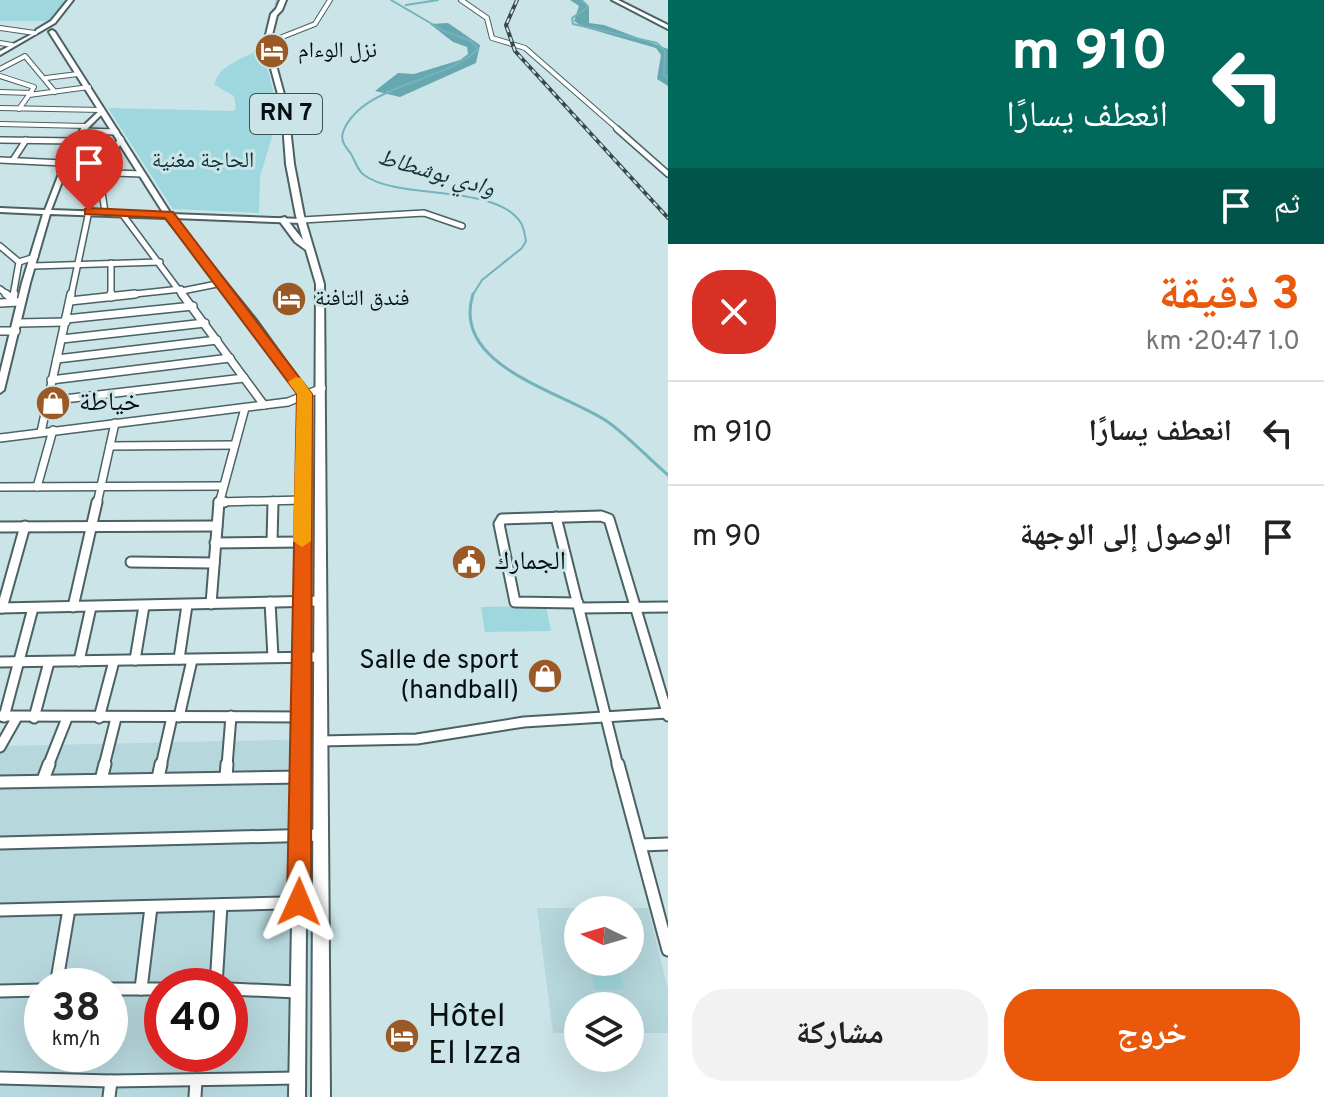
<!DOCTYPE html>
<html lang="ar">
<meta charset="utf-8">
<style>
:root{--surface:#fff;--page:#f2f2f2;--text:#222;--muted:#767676;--line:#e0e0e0;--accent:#ea580c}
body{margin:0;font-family:Overpass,"Noto Naskh Arabic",sans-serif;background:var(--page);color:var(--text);direction:rtl;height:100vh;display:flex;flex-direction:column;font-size:30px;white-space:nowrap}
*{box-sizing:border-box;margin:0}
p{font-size:26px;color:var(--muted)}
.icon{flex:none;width:44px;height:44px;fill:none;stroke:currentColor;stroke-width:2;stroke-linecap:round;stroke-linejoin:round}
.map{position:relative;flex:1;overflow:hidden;direction:ltr}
.side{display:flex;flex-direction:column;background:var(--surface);width:656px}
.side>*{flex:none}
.top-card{background:#00695c;color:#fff;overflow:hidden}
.needle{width:52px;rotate:275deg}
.controls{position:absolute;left:564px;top:896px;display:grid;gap:16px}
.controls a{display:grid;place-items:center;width:80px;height:80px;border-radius:50%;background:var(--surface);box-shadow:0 8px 32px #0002;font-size:40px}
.speed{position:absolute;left:24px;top:968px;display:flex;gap:16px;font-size:40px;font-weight:700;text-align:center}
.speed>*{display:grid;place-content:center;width:104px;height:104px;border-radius:50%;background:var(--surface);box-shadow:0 8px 32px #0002;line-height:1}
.speed small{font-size:20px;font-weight:400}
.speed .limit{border:12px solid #d22;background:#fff;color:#111}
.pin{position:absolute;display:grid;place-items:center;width:68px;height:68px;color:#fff;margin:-82px -34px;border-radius:50% 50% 50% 0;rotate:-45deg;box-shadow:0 0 8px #0007}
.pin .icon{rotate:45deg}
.me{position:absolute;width:88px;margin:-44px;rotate:1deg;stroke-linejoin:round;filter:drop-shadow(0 0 6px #0008)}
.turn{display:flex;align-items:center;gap:28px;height:168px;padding:0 24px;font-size:36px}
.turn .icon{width:104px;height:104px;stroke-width:2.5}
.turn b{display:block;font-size:56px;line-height:68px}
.then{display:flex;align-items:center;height:76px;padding:0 24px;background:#0003;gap:16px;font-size:30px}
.round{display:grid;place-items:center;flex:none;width:84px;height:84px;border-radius:32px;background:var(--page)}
.head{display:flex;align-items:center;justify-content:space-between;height:136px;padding:0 24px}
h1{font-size:48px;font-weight:700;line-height:60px;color:var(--accent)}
.primary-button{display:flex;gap:16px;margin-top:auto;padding:16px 24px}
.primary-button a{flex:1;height:92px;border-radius:32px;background:var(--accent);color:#fff;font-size:32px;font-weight:700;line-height:92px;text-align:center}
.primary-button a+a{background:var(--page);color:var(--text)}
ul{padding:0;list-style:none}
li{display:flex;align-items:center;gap:24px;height:104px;padding:0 24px;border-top:2px solid var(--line)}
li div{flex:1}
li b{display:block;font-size:30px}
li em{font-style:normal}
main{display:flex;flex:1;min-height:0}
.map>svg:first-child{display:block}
</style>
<main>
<section class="side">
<div class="top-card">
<div class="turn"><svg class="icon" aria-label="left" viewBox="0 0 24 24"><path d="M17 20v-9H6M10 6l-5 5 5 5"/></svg><div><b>910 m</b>انعطف يسارًا</div></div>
<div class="then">ثم<svg class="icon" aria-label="arrive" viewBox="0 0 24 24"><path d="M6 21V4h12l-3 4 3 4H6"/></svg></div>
</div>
<div class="head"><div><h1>3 دقيقة</h1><p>1.0 km · 20:47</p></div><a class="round" style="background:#d93025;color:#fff"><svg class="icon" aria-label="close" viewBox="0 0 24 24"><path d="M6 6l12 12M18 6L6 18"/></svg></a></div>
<ul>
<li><svg class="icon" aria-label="left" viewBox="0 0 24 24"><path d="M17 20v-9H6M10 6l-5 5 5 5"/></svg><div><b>انعطف يسارًا</b></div><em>910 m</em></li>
<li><svg class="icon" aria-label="arrive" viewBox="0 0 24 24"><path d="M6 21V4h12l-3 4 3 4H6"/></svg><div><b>الوصول إلى الوجهة</b></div><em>90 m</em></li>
</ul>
<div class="primary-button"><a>خروج</a><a>مشاركة</a></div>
</section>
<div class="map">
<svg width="668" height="1097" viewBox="0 0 668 1097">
<rect width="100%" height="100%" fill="#cbe4e7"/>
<g fill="#b6d7dc" fill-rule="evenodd">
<path d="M319,739L312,1097H0V746ZM42,986H110V1054H42ZM162,986H230V1054H162Z"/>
<path d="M537,908H648L668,990V1033H630V1006H578V1033H553ZM578,910H630V962H578Z"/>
</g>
<g fill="#9fd7de">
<path d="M0,0H66L50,21H0Z"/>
<path d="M254,52H263L279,113L260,177L259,213L173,209L108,108L234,111L236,108L234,96L215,85C216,67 240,60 254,52Z"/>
<path d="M546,606L551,631L485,632L481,607Z"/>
<path d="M589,962H618L624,989L595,990Z"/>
</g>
<g fill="#67a7af">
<path d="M570,0H583L589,6V23L604,25L668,49V86L657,79L661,55L656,48L583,27L574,21L579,6Z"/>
<path d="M448,23L480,45L476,63L400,97L375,91L398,73L414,74L460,60L468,54L467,47L453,42L430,24Z"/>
</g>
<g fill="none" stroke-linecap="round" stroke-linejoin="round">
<g stroke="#73b4bc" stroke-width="2">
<path d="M391,0L444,31L471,41L478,49C446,82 361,84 343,132C340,141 346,147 351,154C355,160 357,170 364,175C399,201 496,183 521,223C524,228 525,236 526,241L522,248L482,280L472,296"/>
<path d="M581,0L588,7L572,18L573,24L657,43L665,51L664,75L668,79"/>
<path d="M406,5L438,0"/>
</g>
<path stroke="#73b4bc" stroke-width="3" d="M473,294C450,367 564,392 608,422C629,437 648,458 668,475"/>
<path stroke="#aec4c7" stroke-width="6" stroke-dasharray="6 3" stroke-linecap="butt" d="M274,14L279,0"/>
<g stroke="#4b6163" stroke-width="6">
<g id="minor-far4">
<path d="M461,0L487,18L492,38L525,48L620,131"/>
<path d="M0,28L35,33"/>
<path d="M0,43L12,45"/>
<path d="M267,43L315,24L330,0"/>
<path d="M0,69L25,56L55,92"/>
<path d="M0,76L34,87L29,95"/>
<path d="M46,78L78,74"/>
<path d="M0,92L32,93"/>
<path d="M0,108L102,110"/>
<path d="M19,109L29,95L89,87"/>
<path d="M0,124L86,126"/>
<path d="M83,131H95"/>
</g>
</g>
<g stroke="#4b6163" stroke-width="8">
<g id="minor-far3">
<path d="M617,129L668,174"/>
<path d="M83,131L116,132"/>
<path d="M0,140L76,141"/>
<path d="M0,160L63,163"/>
<path d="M13,160L26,140"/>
<path d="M60,171L142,174"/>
<path d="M105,212L99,173L121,139"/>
<path d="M123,215L183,296"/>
<path d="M302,220L424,213L462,226"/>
<path d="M0,246L19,262L35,257"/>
<path d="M111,263V296"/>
<path d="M33,266L160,262"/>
<path d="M0,289L9,296"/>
<path d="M182,291L222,283"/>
<path d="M13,296L19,262"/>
<path d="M71,296L89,211"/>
<path d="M116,296L181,289"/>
</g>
</g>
<g stroke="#4b6163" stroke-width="10">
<g id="minor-far2">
<path d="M6,294L15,301"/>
<path d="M111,294V297"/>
<path d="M182,294L264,405"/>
<path d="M13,299L14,294"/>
<path d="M70,301L135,294"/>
<path d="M0,303L19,302"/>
<path d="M66,319L193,306"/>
<path d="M18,323L66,322"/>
<path d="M0,331H16"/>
<path d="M62,339L205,323"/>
<path d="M57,359L217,340"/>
<path d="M51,380L230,358"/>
<path d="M47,401L244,378"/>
<path d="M41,432L71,294"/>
<path d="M0,438L288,402L322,388"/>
<path d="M110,446L234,445"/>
<path d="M0,487L222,486"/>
<path d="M37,487L53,430"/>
<path d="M219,502L303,500"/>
<path d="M97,504L115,423"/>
<path d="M219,504L245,408"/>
</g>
</g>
<g stroke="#4b6163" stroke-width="13">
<g id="minor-far1">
<path d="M219,502H224"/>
<path d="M556,517L618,766"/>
<path d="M0,527L217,526"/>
<path d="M272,542L273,502"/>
<path d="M215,543L302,542"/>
<path d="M131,562L214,563"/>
<path d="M270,602L273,657"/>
<path d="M578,603L515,602L499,524L502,519L601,516L609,519L668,716"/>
<path d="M211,604L219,502"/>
<path d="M73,607L97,502"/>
<path d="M0,608L320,601"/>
<path d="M2,608L25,526"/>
<path d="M580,608L668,607"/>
<path d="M179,659L187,605"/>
<path d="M135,660L144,606"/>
<path d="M79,661L91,607"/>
<path d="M0,662L320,657"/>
<path d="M0,716L302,717"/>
<path d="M4,717L33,608"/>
<path d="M179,717L192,660"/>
<path d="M34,718L49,662"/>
<path d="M99,718L114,661"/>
<path d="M320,741L417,739L524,722L668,713"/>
<path d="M0,747L17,717"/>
<path d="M48,766L67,718"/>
<path d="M104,766L116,718"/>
<path d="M161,766L172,717"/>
<path d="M227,766L231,716"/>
</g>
</g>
<g stroke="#4b6163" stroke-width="15">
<g id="minor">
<path d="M618,764L668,950"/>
<path d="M226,777L227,764"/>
<path d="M158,778L161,764"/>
<path d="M43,780L49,764"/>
<path d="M101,780L105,764"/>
<path d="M0,782L302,777"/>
<path d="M0,843L319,835"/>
<path d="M641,845L668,844"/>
<path d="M0,910L322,902"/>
<path d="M56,986L69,909"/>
<path d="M216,986L221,905"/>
<path d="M110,989H162"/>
<path d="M141,989L151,907"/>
<path d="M230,989L297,992"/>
<path d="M0,991L42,990"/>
<path d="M0,1078L111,1081L297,1078"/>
<path d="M109,1097L111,1081"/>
<path d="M195,1097L196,1080"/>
</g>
</g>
<g stroke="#4b6163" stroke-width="4">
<g id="tertiary">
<path d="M68,0H73L55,23L0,55V51L36,32V30L51,21Z"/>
<path d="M612,0H618L668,25V29Z"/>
<path d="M52,30L55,32L171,214L302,219L305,221L302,223L174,218L256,320L309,394L305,1097H289L301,394L250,324L166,218L50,214L30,283L4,390L0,393V373L22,283L43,214L0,212V208L45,210L65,158L82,127L99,111L49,32ZM101,115L164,214L51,210L71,158L87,129Z"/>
</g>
</g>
<g stroke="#4b6163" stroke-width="4">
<path id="primary" d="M280,0H286L282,10L277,15L270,43L288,109L294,164L304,216L324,284L330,1097H312L316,284L306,250L295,242L278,219L285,217L303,240L296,216L286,164L282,109L264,43L271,14L276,9Z"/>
</g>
<use href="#minor-far4" stroke="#fff" stroke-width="4"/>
<use href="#minor-far3" stroke="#fff" stroke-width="5"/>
<use href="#minor-far2" stroke="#fff" stroke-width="7"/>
<use href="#minor-far1" stroke="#fff" stroke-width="9"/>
<use href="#minor" stroke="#fff" stroke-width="11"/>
<use href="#tertiary" fill="#fff" fill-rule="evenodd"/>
<use href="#primary" fill="#fff" fill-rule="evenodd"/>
<g stroke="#3b4849" stroke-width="4">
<path id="rail" d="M517,0L506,25L515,51L668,218"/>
</g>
<use href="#rail" stroke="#cbe4e7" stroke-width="2" stroke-dasharray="5" stroke-linecap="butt"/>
</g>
<path fill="#ea580c" stroke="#983908" stroke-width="2" d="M89,208L173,212L312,394L311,902L308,909L299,912L290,909L287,902L297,394L165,218L85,214V209Z"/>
<path fill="#f59e0b" d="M296,377L301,378L312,394L311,541L302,547L293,541L297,394L288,382Z"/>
<defs>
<g id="hotel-disc" transform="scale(1.8)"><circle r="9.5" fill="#9b5925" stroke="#cbe4e7"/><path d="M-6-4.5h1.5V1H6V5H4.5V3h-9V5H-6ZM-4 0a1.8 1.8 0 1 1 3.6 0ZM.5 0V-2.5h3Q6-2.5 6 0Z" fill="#fff"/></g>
<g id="shop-disc" transform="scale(1.8)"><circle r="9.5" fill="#9b5925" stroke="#cbe4e7"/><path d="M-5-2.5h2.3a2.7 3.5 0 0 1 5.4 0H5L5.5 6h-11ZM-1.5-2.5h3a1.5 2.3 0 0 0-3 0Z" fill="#fff"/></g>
<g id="civic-disc" transform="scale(1.8)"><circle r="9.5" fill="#9b5925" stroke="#cbe4e7"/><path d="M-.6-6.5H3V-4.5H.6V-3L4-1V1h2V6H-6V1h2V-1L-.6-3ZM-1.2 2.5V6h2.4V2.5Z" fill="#fff"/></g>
</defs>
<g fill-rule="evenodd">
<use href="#hotel-disc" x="272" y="51"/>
<use href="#hotel-disc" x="289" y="299"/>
<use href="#shop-disc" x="53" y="403"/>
<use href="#civic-disc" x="469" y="562"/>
<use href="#shop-disc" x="545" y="676"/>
<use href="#hotel-disc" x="402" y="1036"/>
</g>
<g text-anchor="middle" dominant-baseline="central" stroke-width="6" stroke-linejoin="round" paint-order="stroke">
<g font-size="22" fill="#070f10" stroke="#cbe4e7" text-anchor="start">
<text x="298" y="51">نزل الوءام</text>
<text x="315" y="299">فندق التافنة</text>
</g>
<g font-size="22" fill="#0e2f33" stroke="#cbe4e7">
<text x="203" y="161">الحاجة مغنية</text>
</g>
<rect fill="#cbe4e7" stroke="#424f50" stroke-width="2" x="250" y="94" width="72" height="40" rx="6"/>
<g font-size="24" font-weight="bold" fill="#070f10">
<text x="286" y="114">RN 7</text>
</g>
<g font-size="24" font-style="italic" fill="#103135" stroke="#cbe4e7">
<text transform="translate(436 174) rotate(16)">وادي بوشطاط</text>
</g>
<g font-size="26" fill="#070f10" stroke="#cbe4e7" text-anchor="start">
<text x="79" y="403">خياطة</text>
<text x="495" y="562">الجمارك</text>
<text x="519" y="661" text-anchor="end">Salle de sport<tspan x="519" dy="30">(handball)</tspan></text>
</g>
<g font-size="32" fill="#070f10" stroke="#cbe4e7" text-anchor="start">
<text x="428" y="1018">Hôtel<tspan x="428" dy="37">El Izza</tspan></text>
</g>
</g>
</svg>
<div class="controls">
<a><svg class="needle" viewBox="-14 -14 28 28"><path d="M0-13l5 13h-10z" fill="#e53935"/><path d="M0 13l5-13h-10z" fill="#767676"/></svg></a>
<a><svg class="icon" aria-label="layers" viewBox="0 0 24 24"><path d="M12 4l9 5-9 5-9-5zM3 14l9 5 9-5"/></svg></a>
</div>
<div class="speed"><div>38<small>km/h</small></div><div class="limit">40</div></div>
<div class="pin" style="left:89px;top:211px;background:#d93025"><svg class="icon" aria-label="arrive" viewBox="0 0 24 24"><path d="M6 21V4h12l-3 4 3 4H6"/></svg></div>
<svg class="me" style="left:299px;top:902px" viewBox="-20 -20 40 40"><path d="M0-17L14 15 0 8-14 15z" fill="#ea580c" stroke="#fff" stroke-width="4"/></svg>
</div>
</main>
